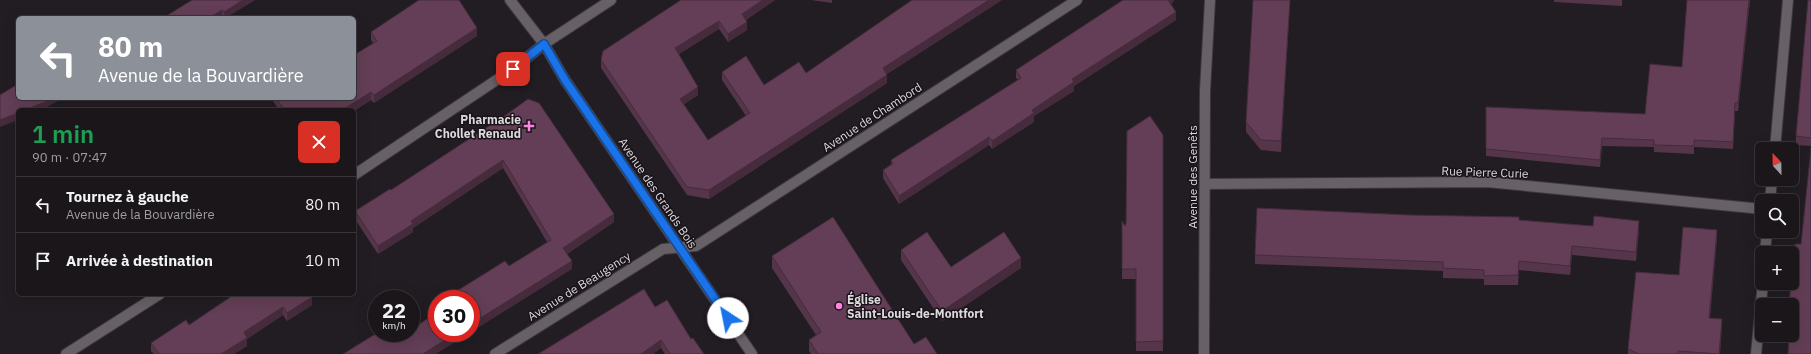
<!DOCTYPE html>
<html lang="fr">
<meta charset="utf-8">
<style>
:root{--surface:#1a161a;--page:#272327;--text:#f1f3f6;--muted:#9f9fa2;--line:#383539}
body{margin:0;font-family:"IBM Plex Sans",sans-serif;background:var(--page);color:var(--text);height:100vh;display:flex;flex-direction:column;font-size:15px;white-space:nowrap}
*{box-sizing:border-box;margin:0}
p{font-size:13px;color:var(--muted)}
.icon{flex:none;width:22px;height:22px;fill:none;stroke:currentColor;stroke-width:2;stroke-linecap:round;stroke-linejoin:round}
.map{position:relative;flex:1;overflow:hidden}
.panel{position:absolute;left:16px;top:108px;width:340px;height:188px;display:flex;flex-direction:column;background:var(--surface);border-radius:6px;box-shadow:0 4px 16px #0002,0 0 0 1px var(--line)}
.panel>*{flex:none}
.guide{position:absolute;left:16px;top:16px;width:340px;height:84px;border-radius:6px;box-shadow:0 4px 16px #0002,0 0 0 1px var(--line);background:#8c9099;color:#fff;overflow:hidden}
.needle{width:26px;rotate:338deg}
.controls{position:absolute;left:1755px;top:142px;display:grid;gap:8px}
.controls a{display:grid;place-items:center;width:44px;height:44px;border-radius:6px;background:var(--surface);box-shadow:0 4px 16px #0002,0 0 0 1px var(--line);font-size:20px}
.speed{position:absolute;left:368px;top:290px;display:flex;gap:8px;font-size:20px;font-weight:700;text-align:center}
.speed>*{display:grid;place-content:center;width:52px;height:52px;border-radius:50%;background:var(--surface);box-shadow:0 4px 16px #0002,0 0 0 1px var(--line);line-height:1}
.speed small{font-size:10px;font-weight:400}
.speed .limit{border:6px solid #d22;background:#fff;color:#111}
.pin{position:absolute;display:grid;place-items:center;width:34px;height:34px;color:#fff;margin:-17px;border-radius:8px;box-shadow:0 2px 6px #0006}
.me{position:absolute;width:44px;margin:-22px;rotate:326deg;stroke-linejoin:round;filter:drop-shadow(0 0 3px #0008)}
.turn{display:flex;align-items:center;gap:14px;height:84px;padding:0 16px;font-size:18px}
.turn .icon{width:52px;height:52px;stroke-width:2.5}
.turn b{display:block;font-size:28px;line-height:34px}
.round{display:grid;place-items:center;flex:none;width:42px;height:42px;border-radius:6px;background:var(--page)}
.head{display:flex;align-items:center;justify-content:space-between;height:68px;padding:0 16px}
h1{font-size:24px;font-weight:600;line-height:30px;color:#1e9e55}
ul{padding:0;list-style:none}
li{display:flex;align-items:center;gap:12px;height:56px;padding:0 16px;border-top:1px solid var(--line)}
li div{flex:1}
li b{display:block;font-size:15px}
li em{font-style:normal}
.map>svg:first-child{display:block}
</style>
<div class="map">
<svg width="1811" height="354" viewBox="0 0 1811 354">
<rect width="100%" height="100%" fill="#221d23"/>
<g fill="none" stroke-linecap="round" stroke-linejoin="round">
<g stroke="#3e393e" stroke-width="12">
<g id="minor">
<path d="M510,0L544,44L565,80L752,354"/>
<path d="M1775,149L1788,0"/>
<path d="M354,175L513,69L544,44L611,0"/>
<path d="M1205,184L1487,182L1762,209"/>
<path d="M1770,201L1772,179"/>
<path d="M1765,253L1767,231"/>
<path d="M66,354L160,294"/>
<path d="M495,354L663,249L696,246L1077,0"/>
<path d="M1204,354L1205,91L1210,0"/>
<path d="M1756,354L1763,283"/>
</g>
</g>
<use href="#minor" stroke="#676067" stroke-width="10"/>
</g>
<g fill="#55354a">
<path d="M255,0L225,18H223L222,17L220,18H163Z"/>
<path d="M418,0H459L477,36L374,103L371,100L354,111V110H279L271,98H354L373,43L371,40V32L418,1Z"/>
<path d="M681,0H775L746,20L747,30L728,42L719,29L679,54L698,95L684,104L708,140L746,116L722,80V72L764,85L806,73L1002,0L887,74V83L709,199L687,195L601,68V60Z"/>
<path d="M811,0H832V3Z"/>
<path d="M1174,0V1L1171,4L1176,20L1074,86V91L1034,116V122L992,149L989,145L899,204L883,178V170L891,164V160L1018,80L1016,78V70Z"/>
<path d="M1290,0L1281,152L1261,150L1246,132V122Z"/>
<path d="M1554,0H1622V6L1554,2Z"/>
<path d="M1687,0H1750L1738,111H1735L1733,149L1694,147V154L1654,152V147L1602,146L1600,167L1486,156V107L1645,114L1682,67Z"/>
<path d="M1811,0V146L1796,145V136Z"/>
<path d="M503,117L614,222L567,254L572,269L509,266L547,242L503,168L413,228V232L378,254L355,219V211L391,190Z"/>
<path d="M1163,135V351H1136V279H1122V221L1125,226Z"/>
<path d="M1519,220L1639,230L1636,261L1572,255L1570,275L1519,270L1518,285H1484V279L1443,278V271L1255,264V255Z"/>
<path d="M1717,238L1710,318L1722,326L1720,354H1628V349L1679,275Z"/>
<path d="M901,250L951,267L1021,268L942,321L901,260Z"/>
<path d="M772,256L914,344L937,354H811L809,351V340L816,335L772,268Z"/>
<path d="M229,294H311L312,305L287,321L283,315L247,339V346L234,354H154L151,351V343L189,325L229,298Z"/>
<path d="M655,307L691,339L704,354H665L661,348L653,354H538Z"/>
</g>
<g fill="#452b3c">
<path d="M243,0H255L225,18H224V12Z"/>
<path d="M763,0H775L742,22V14Z"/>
<path d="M989,0H1002L883,76V68Z"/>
<path d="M1167,0H1174V1L1167,6Z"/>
<path d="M1290,0L1281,152V141Z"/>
<path d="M1749,0H1750L1738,111V103Z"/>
<path d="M222,10V17L220,18H209Z"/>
<path d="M1176,12V20L1074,86V91L1034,116V122L992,149V141L1072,79Z"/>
<path d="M719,21V29L675,56V48Z"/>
<path d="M747,22V30L728,42V34Z"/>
<path d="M477,28V36L374,103V95Z"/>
<path d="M887,75V83L709,199V190Z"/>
<path d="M698,87V95L680,107V99Z"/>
<path d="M371,92V100L354,111V110H342Z"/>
<path d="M51,98H63L42,110H25Z"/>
<path d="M18,113V120L0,127V120Z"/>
<path d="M989,137V145L899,204V196Z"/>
<path d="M1602,138V146L1600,167V160Z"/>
<path d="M503,160V168L413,228V232L378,254V246L411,221Z"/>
<path d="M614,214V222L563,256V248Z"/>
<path d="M1639,221V230L1636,261V252Z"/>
<path d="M1717,230V238L1709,325V318Z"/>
<path d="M1572,246V255L1570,275V266Z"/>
<path d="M1021,258V268L942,321V311Z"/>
<path d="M572,261V269L471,332V324Z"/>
<path d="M32,294H46L32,297Z"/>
<path d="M312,297V305L287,321V313Z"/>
<path d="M283,307V315L247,339V346L234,354H221L244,332Z"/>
<path d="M1722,319V326L1720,354H1719Z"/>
<path d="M456,333H469L436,354H423Z"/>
<path d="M661,340V348L653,354H641Z"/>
</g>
<g fill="#633e56" stroke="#452b3c">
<path d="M192,0H243L224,12L222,10L209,18H163Z"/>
<path d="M419,0H459L477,28L374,95L371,92L342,110H283L284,109L276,98H354V55L377,41L371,32Z"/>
<path d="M681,0H763L742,14L747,22L728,34L719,21L675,48L698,87L680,99L708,140L750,113L722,72L746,56L764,85L799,62L806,73L912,0H989L883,68L887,75L709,190L687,187L601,60L603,51Z"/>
<path d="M1123,0H1168L1176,12L1072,79L1074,82L1032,110L1034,113L992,141L989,137L899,196L883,170L893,164L891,160L1021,78L1016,70Z"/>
<path d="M1253,0H1290L1281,141L1261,140L1246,122Z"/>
<path d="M1687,0H1749L1738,103H1735L1733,142L1694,140V146L1654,145V140L1602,138L1600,160L1486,149V107L1645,114L1650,64L1682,67Z"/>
<path d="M1808,0H1811V138L1796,136Z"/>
<path d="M18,84V98H51L45,102L25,110H18V113L0,120V95Z"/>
<path d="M528,99L539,103L614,214L563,248L572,261L471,324V299H444L505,261L509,266L551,240L503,160L411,221L413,224L378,246L355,211L390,189L391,190L503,117Z"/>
<path d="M1150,116L1163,135V341L1136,342V269H1122V221L1125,226L1126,224L1127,131Z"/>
<path d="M1811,148V354H1788L1789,335H1792V305H1789L1791,283H1792V274L1795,244H1801Z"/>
<path d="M1257,208L1409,215L1519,217V220L1593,226L1594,216L1639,221L1636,252L1572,246L1570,266L1519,261L1518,275L1484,276V270L1443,268V262L1255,255Z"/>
<path d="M833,217L914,344L926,337L937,354H818L809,340L821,332L772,256Z"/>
<path d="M1683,227L1717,230L1709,318L1722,319L1719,354L1678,351V354H1639L1628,349L1636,272L1679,275Z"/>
<path d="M927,232L951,267L1004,232L1021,258L942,311L901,250Z"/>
<path d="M644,289L655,307L667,300L691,339L693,338L704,354H670L661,340L641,354H538Z"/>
<path d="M230,294H311L312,297L287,313L283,307L244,332L247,338L221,354H159L151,343L186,320L189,325L232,296Z"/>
<path d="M437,312V333H456L423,354H343L377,333H411V330Z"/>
</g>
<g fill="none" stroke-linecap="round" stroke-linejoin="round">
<g stroke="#114b97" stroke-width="10">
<path id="route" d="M513,69L544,44L565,80L728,318"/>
</g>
<use href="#route" stroke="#1a73e8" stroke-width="7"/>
</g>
<g fill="#fe86e1" stroke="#191419" stroke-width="1.5">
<path d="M527 120h4v4h4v4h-4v4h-4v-4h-4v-4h4z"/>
<circle cx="839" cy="306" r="4"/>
</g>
<g text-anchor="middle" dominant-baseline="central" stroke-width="3" stroke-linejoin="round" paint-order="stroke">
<g font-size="12" fill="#ddd9dd" stroke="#191419">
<text transform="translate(872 117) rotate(-33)">Avenue de Chambord</text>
<text transform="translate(1485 172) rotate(2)">Rue Pierre Curie</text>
<text transform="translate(1192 177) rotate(-90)">Avenue des Genêts</text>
<text transform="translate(658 193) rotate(56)">Avenue des Grands Bois</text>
<text transform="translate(579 286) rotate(-32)">Avenue de Beaugency</text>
</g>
<g font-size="12" font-weight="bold" fill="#ddd9dd" stroke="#191419" text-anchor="end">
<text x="521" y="119">Pharmacie<tspan x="521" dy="14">Chollet Renaud</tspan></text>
<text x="847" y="299" text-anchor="start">Église<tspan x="847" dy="14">Saint-Louis-de-Montfort</tspan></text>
</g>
</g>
</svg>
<div class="controls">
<a><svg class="needle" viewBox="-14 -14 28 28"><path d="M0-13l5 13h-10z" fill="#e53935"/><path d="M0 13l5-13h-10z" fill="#9f9fa2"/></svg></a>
<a><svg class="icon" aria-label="search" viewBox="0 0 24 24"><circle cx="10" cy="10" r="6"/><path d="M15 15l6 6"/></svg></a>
<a>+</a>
<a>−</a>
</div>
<div class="speed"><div>22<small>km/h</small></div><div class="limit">30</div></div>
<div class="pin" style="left:513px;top:69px;background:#d93025"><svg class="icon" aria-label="arrive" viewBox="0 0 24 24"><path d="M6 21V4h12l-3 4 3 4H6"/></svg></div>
<svg class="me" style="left:728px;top:318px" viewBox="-20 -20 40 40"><circle r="19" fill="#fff"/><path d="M0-13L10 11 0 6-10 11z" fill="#1a73e8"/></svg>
<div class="guide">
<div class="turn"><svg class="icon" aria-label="left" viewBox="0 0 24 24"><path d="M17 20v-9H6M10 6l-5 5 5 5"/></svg><div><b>80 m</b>Avenue de la Bouvardière</div></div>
</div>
<section class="panel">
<div class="head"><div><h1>1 min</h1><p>90 m · 07:47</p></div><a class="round" style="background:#d93025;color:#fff"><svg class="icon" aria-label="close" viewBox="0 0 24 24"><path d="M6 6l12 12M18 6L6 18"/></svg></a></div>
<ul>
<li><svg class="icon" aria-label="left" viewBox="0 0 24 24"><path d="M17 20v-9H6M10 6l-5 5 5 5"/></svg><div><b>Tournez à gauche</b><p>Avenue de la Bouvardière</p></div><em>80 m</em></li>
<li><svg class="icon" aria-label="arrive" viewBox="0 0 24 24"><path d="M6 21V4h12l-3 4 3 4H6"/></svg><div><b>Arrivée à destination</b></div><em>10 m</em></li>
</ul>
</section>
</div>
